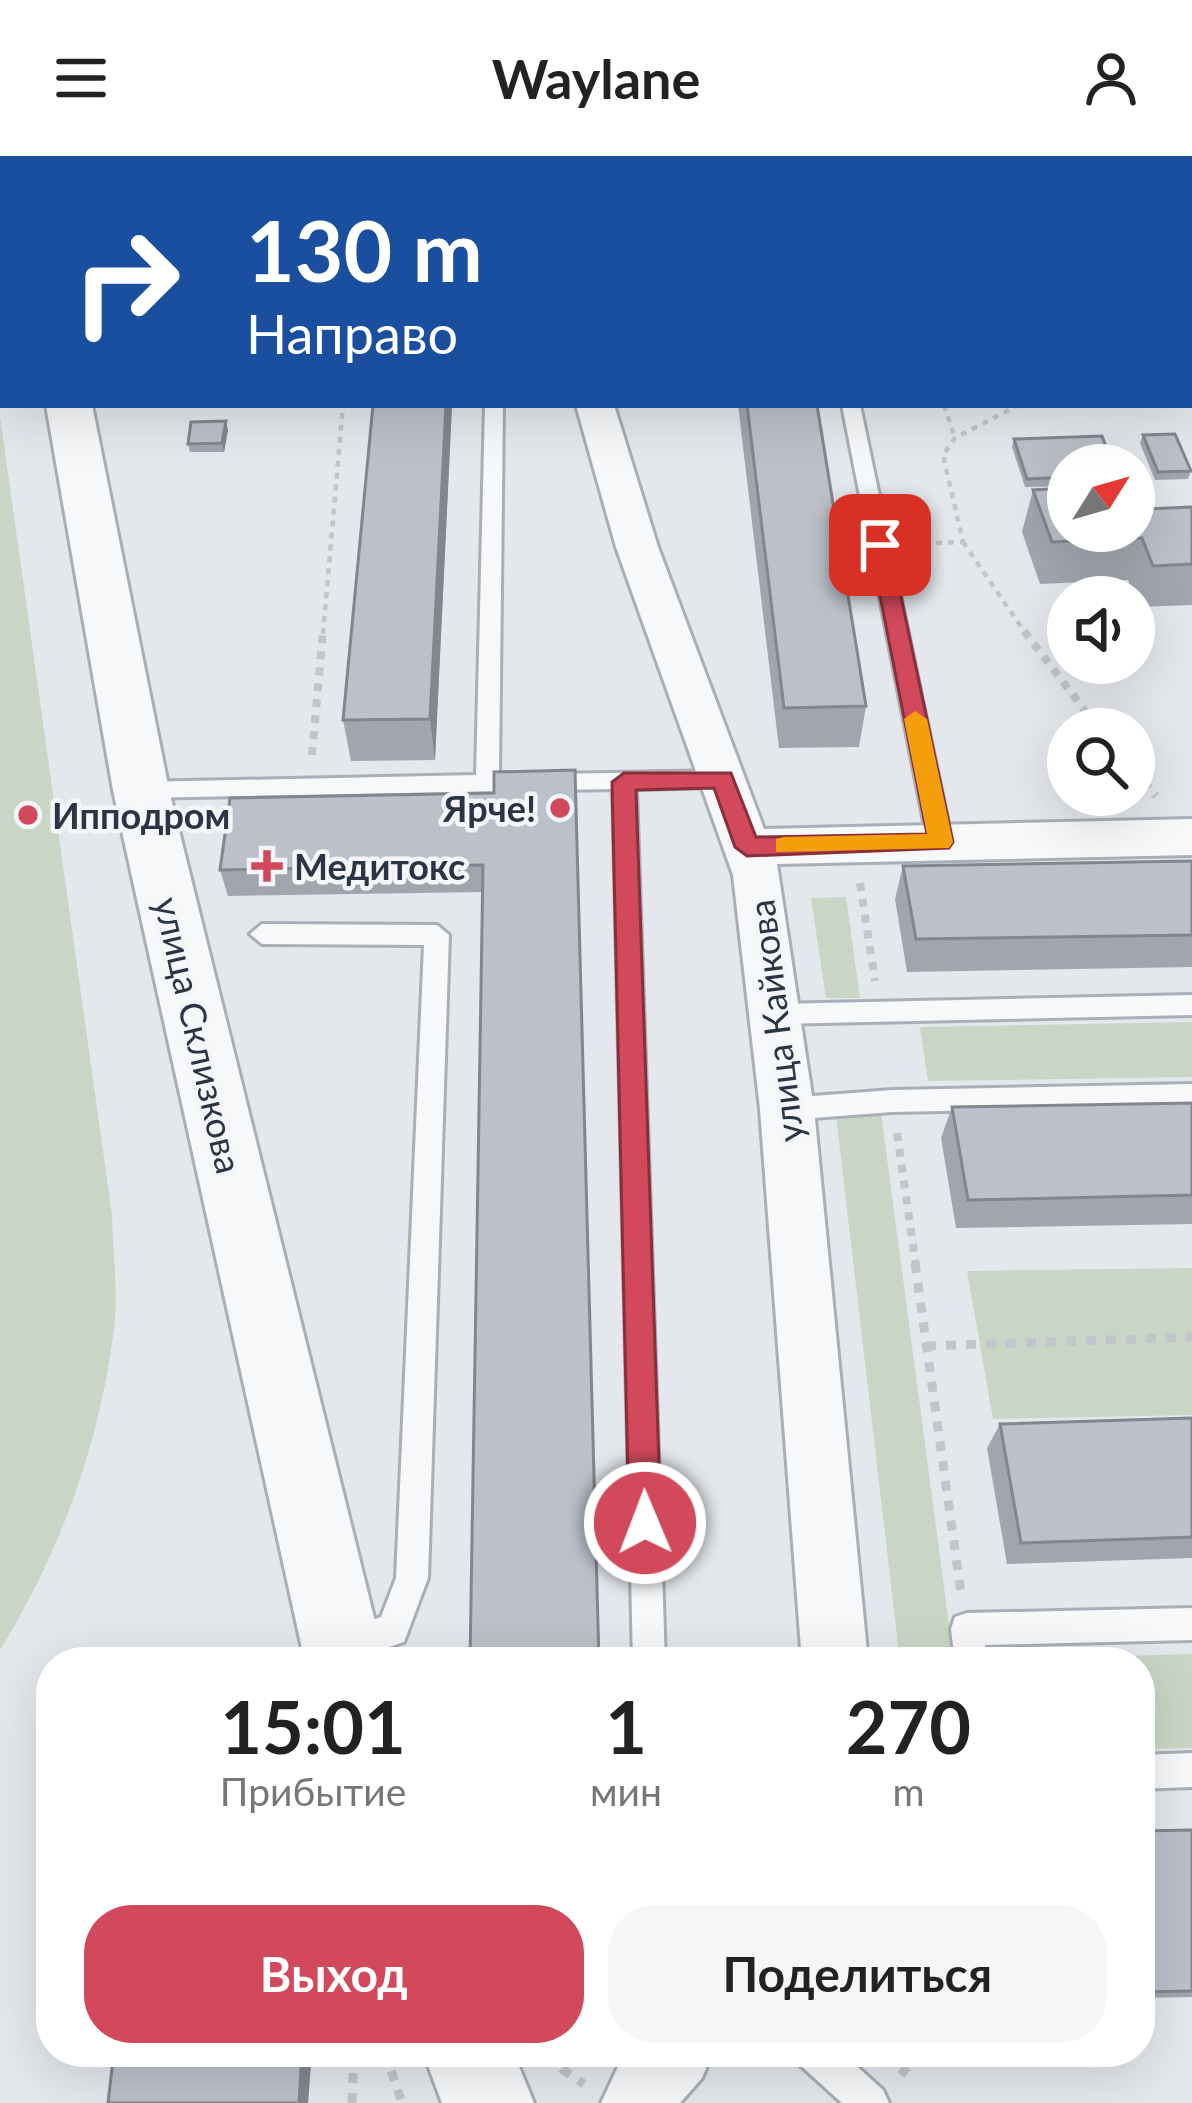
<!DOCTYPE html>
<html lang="ru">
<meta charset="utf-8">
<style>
:root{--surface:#fff;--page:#f6f6f6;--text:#222;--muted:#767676;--accent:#d1495b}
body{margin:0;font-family:Lato,sans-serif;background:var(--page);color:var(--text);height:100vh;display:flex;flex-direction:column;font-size:45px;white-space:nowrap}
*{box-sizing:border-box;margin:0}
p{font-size:39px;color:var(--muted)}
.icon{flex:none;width:66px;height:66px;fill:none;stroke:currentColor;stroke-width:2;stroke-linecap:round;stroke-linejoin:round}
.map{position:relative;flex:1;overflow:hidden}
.side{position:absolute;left:36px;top:1491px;width:1119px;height:420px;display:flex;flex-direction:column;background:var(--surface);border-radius:48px;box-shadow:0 12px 48px #0002}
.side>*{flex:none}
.top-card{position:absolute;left:0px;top:0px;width:1194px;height:252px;box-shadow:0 12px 48px #0002;background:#1a4fa0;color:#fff;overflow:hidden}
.needle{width:78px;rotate:53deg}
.buttons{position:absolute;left:1047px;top:288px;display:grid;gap:24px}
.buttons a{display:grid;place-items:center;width:108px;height:108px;border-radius:50%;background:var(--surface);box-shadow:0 12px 48px #0002;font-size:60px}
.pin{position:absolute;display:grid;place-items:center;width:102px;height:102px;color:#fff;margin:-51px;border-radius:24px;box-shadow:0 6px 18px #0006}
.me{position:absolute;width:132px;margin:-66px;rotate:359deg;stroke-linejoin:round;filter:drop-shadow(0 0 9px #0008)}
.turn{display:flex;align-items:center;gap:42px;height:252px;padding:0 48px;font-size:54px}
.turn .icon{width:156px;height:156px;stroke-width:2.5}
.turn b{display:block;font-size:84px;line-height:102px}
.eta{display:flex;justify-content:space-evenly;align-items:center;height:204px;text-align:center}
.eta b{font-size:72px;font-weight:700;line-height:84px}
.action{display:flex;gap:24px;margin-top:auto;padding:24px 48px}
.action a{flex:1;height:138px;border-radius:48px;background:var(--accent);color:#fff;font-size:48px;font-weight:700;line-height:138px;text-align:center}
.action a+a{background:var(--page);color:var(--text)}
header{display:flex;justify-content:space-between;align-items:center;height:156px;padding:0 48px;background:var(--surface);font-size:54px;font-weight:700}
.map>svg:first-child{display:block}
</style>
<header><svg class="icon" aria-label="menu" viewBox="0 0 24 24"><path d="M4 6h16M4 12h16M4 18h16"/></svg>Waylane<svg class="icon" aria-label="person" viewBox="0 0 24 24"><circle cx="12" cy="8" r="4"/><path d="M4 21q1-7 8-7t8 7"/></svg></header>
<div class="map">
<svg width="1192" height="1947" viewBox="0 0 1192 1947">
<rect width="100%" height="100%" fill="#e4e7ec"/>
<g fill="#c9d6c5">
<path d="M0,260L112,1059C113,1098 119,1142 113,1180C98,1293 59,1398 0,1494Z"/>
<path d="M846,741L860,842H826L811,742Z"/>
<path d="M1192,866V921L928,925L920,871Z"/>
<path d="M881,957L954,1506H900L836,959Z"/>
<path d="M1192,1112V1259L993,1263L967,1115Z"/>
<path d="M1192,1498V1592L1140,1593V1506L1021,1503Z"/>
</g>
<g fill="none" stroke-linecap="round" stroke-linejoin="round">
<g stroke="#a9aeb7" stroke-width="6">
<g id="service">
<rect x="76" y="0" width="16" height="3"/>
<rect x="237" y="0" width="16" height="3"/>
<rect x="1191" y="159" width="1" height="12"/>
<path d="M1191,209L1192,210V223L1191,222Z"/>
<path d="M485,249H503L499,619L723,615L735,623L723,631L636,633L665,1506H633L613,633L141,642L129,634L141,626L476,619Z"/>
<path d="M842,249H860L952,686L940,695L928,686Z"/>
<path d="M262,768L437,769L449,779L428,1422L404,1486L343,1506L330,1502L326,1490L330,1478L381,1461L396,1422L424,789L262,788L250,778Z"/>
<path d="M1192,839V859L776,868L763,858L776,848Z"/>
<path d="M1192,928V950L892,956L787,964L778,961L774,953L778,945L787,942L892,934Z"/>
<path d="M1192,1452V1484L985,1489L987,1506H955L951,1473L955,1461L967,1457Z"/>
<path d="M1192,1597V1631L1140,1633V1599Z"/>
<path d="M794,1896H841L883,1934L889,1947H842L800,1909Z"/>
</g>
</g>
<g stroke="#a9aeb7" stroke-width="6">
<g id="minor">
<rect x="534" y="0" width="32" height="3"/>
<path d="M576,249H614L658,391L764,673L1192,663V699L777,708L814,953L868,1506H802L760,953L733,719L616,391Z"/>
<path d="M625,1896H713L702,1922L680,1947H601Z"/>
</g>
</g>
<g stroke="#a9aeb7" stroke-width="6">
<g id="tertiary">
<path d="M0,0H38L39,3H3V9Z"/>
<path d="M46,249H92L169,634L385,1506H305L113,634Z"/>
<path d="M423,1896H513L534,1947H442Z"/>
</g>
</g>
<g stroke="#c2c5cb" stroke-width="4.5" stroke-dasharray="6 6" stroke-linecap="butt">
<path d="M944,249L955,282"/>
<path d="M963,386L1026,478"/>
<path d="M912,388L963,386L943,299L955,282L1019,249"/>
<path d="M323,478L343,249"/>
</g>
<g stroke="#c2c5cb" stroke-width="8" stroke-dasharray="8 8" stroke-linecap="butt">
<path d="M1024,475L1099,573"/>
<path d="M312,599L323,475"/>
<path d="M1134,614L1156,640"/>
<path d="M860,727L875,825"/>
<path d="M897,977L916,1110"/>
</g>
<g stroke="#c2c5cb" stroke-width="9" stroke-dasharray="10 10" stroke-linecap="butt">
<path d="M915,1107L961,1437"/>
<path d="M926,1190L1192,1181"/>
<path d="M385,1896L402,1947"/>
<path d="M551,1896L562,1913L584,1928"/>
<path d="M901,1919L918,1896"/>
<path d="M352,1947L354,1896"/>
</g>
<use href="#service" fill="#f7f8fa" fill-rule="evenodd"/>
<use href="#minor" fill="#f7f8fa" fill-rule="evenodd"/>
<use href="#tertiary" fill="#f7f8fa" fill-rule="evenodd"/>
</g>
<g fill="#a1a5ae">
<path d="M138,0H218L219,3H139Z"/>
<path d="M452,249L435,604L351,605L343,564Z"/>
<path d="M738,249H817L866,550L859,591L779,592Z"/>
<path d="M228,274L224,296H190L188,288Z"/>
<path d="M1143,279L1191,315L1188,323L1155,324L1140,287Z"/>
<path d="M1014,283L1068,309V330L1025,331L1012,291Z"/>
<path d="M1033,334L1145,353L1192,351V449L1138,451L1128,424L1040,428L1022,376Z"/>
<path d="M575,614L483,736L228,740L220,714Z"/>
<path d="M1192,705V811L907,816L895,743L903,710Z"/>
<path d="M1192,947V1068L956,1072L941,982L952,951Z"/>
<path d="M1192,1262V1402L1007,1408L987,1292L1000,1268Z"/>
<path d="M1192,1674V1841L1140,1842V1675Z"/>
</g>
<g fill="#83868d">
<path d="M192,0H218L219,3H192Z"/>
<path d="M446,249H452L435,604L430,563Z"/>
<path d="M226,265L228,274L224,296L222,287Z"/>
<path d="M302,1896H312L308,1947H299Z"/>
</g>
<g fill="#bbc0ca" stroke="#83868d" stroke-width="3">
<path d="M373,249H446L430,563L343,564Z"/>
<path d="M747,249H817L866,550L784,552Z"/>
<path d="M226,265L222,287L188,288L191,266Z"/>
<path d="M1175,278L1191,315L1158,316L1143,279Z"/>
<path d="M1102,280L1113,309H1068V321L1027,323L1014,283Z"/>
<path d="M1134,330H1136L1145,353L1192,351V408L1153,410L1142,382L1052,386L1033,334L1068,332V375H1134Z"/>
<path d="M575,614L599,1506H470L483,709L220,714L230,642L494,637V616Z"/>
<path d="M1192,705V779L916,783L903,710Z"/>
<path d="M1192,947V1039L968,1044L952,951Z"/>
<path d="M1192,1262V1381L1021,1387L1000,1268Z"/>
<path d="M1192,1674V1835L1140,1836V1675Z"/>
<path d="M114,1896H302L299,1947H108Z"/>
</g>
<path fill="#d1495b" stroke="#882f3b" stroke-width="3" d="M880,383L890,389L953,686L949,692L747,700L735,691L714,632L636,634L661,1367L656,1378L645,1383L633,1378L629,1367L612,626L624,617H731L756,681L927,678L870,389Z"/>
<path fill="#f59e0b" d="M915,555L927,563L953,686L949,692L776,696V683L784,681L927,678L904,563Z"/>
<g fill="#d1495b" stroke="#f4f6f9" stroke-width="4.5">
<circle cx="560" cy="652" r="12"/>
<circle cx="28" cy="659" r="12"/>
<path d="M261 692h12v12h12v12h-12v12h-12v-12h-12v-12h12z"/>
</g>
<g text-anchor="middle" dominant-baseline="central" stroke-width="9" stroke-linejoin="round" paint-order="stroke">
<g font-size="36" font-weight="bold" fill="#2b3445" stroke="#f4f6f9" text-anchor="start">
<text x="536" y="652" text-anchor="end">Ярче!</text>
<text x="52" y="659">Ипподром</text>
<text x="294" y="710">Медитокс</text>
</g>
<g font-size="36" fill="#2b3445" stroke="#f4f6f9">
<text transform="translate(775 865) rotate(-97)">улица Кайкова</text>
<text transform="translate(199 879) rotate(77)">улица Склизкова</text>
</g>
</g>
</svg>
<div class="buttons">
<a><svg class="needle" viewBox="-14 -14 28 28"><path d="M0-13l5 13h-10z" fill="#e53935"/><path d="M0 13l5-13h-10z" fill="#767676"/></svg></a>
<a><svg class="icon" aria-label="sound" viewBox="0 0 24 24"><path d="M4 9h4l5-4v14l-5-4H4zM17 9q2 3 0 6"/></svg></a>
<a><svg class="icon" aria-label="search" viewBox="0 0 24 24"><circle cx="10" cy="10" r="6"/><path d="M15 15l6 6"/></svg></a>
</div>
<div class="pin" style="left:880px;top:389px;background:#d93025"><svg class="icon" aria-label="arrive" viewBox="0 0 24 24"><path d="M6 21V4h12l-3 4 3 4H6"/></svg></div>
<svg class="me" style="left:645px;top:1367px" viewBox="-20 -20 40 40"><circle r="17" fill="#d1495b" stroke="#fff" stroke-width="3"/><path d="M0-11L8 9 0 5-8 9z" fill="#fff"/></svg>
<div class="top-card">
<div class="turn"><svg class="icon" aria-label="right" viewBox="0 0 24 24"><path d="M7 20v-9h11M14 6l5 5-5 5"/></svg><div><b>130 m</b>Направо</div></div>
</div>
<section class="side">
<div class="eta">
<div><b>15:01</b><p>Прибытие</p></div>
<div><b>1</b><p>мин</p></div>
<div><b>270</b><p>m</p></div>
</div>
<div class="action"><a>Выход</a><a>Поделиться</a></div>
</section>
</div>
